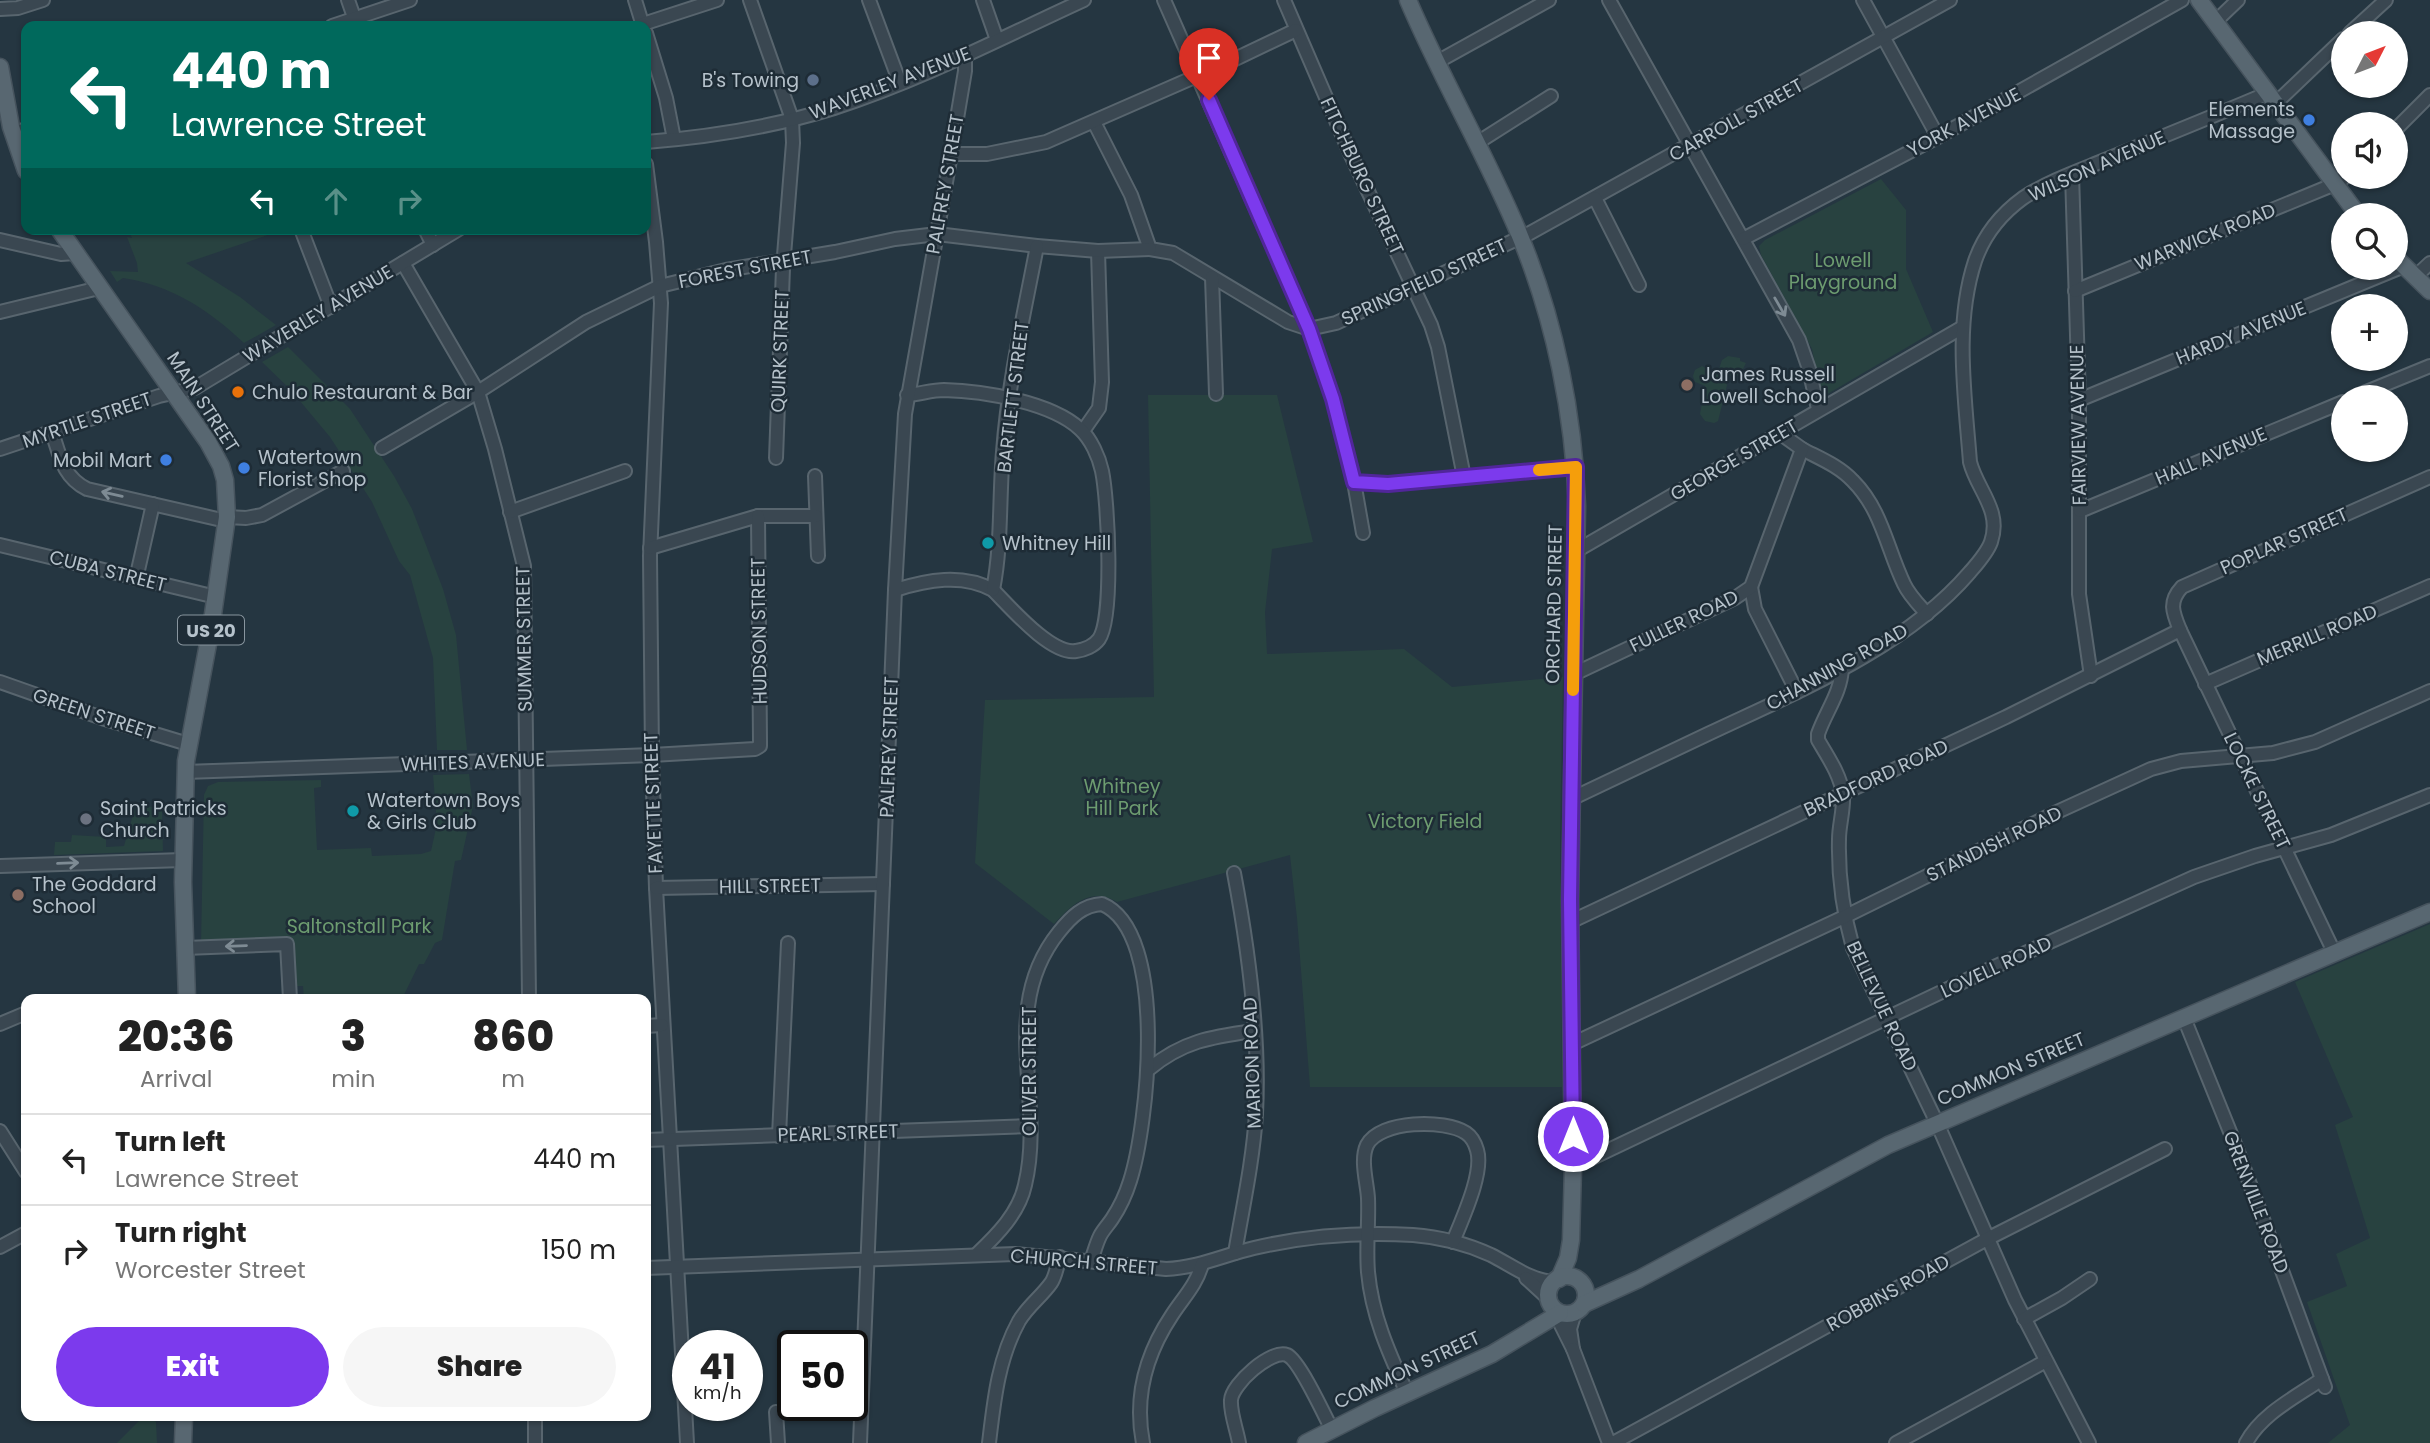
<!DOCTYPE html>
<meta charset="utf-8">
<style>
:root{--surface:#fff;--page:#f6f6f6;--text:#222;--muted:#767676;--line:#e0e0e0;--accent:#7c3aed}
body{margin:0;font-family:Poppins,sans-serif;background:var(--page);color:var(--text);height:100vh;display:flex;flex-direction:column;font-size:26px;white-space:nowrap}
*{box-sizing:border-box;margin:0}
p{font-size:23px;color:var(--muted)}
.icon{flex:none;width:38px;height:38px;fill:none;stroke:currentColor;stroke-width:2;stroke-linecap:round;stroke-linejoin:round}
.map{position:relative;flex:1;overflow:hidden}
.side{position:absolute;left:21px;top:994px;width:630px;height:427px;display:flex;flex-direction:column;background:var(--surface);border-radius:14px;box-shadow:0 2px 5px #0004}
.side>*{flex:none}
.hud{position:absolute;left:21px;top:21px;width:630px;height:214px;border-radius:14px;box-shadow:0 2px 5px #0004;background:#00695c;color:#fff;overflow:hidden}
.needle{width:46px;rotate:48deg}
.controls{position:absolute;left:2331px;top:21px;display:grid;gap:14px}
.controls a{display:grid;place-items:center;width:77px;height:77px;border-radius:50%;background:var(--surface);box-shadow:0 2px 5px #0004;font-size:35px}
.speed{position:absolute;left:672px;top:1330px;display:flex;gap:14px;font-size:35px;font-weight:700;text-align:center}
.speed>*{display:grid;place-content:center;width:91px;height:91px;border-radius:50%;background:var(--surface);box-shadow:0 2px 5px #0004;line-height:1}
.speed small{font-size:18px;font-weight:400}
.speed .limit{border:4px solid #111;border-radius:10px;background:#fff;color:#111}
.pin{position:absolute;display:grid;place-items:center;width:60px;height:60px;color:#fff;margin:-72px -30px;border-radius:50% 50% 50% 0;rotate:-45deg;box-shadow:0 0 7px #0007}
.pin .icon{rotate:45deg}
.me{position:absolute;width:77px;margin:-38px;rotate:0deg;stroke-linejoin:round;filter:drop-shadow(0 0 5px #0008)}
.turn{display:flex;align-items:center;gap:24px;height:147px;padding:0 35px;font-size:32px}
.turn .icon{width:91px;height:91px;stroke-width:2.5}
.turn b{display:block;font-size:49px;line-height:60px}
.lanes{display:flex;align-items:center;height:66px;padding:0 35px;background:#0003;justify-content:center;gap:35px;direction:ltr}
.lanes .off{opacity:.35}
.eta{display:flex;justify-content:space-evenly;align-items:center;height:119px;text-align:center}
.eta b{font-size:42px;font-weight:800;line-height:49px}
.action{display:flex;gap:14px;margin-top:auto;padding:14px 35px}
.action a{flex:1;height:80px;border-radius:42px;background:var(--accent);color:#fff;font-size:28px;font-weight:800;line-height:80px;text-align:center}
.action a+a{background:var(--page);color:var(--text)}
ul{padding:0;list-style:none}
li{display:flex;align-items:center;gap:21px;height:91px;padding:0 35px;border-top:2px solid var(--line)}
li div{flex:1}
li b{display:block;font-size:26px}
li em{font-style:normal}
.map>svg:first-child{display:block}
</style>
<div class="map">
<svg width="2430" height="1443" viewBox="0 0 2430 1443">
<rect width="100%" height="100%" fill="#253641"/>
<g fill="#284240">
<path d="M1881,179L1906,210V269L1933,332L1824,396L1821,392L1812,349L1761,255L1759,246L1765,240Z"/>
<path d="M128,229H285L186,263L240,297L276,325L244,343C209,310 171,285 123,278L117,282L110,271L138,272L137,263L127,237L132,238Z"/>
<path d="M288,347L350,409L394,476L412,509L443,589L456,635L467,750H437L433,658L410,575L399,561L372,502L330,437L290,389L262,362Z"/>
<path d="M1728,356L1740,358V361L1746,363L1740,375L1734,377L1718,372L1722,360Z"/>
<path d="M1702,366L1723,378L1727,385L1718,421L1714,423L1705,421L1700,414L1705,386L1695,382L1693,376L1695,370Z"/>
<path d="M1148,395H1277L1313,542L1272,549L1265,612L1267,654L1404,649L1452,687L1563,677L1560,837L1562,1087H1310L1297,918L1290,855L1117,902C1090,886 1072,905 1054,924L975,863L985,700L1154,697Z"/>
<path d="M469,774L473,806L461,860L455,861L442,940L435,943L424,964H419L402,999H304L303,986H295L291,940L201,943L204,795L208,786L218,782L321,780V787L314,788L317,850L371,848L372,856L421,854L431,851L437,824L433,775Z"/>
<path d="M142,805L162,809L163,851L54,855L55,842H71L72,835L106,837V847L124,846L135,808Z"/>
<path d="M2430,924V1443H2328L2350,1425L2307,1302L2347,1286L2336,1254L2370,1238L2335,1125L2353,1117L2295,982Z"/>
<path d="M142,1418H151L156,1422L157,1443H117Z"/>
</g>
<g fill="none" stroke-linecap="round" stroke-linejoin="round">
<g stroke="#58656e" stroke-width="16">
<g id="minor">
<path d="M348,0L357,26"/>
<path d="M635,0L643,26"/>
<path d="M750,0L792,119L793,143L783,268L776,458"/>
<path d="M869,0L900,83"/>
<path d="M983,0L997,40"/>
<path d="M1164,0L1309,329L1333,399L1354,482L1363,533"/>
<path d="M1284,0L1350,153L1431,325L1438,347L1464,477"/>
<path d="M1609,0L1799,340L1809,369L1818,409"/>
<path d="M1863,0L1938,137"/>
<path d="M0,9L18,8L43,0"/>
<path d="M2215,22L2238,0"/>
<path d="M643,24L717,0"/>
<path d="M332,26L410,0"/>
<path d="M646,33L666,98L674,139"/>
<path d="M2350,33L2386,0"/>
<path d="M1437,62L1549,0"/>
<path d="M2276,103L2343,39"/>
<path d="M1094,122L1131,195L1150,249L1173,253L1288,322L1309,329L1336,323L1530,233L1950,0"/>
<path d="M2396,129L2430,95"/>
<path d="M13,134L26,129"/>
<path d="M646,142C709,137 773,127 834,108C921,80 1001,38 1084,0"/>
<path d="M1477,143L1551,96"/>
<path d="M951,154H987L1046,142L1231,61L1296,30"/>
<path d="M646,164L656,242L661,303L650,556L652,755L656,888L687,1443"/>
<path d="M2072,174L2079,400V594L2091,676"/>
<path d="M1595,198L1639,285"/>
<path d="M301,229L331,307"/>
<path d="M425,229L433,245"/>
<path d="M1743,239L1938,137L2182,0"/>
<path d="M0,240L61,254L75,253"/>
<path d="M403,263L478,392L495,449L524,566L529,999"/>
<path d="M1212,277L1216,394"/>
<path d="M2415,277L2430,263"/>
<path d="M2075,291L2335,184L2345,177"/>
<path d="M0,312L99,288"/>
<path d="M2354,397L2430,366"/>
<path d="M2079,400L2404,266"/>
<path d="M1083,431L1099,408L1102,382L1098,251"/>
<path d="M52,432C60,456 63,477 87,489L226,521"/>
<path d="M382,448L478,392L586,322L660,286L726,270L835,252L895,239L937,234L1037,246L1098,251L1150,249"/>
<path d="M0,449L159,396L195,388L459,229"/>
<path d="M1802,449C1821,459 1839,466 1853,481C1882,510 1887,549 1904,584C1909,595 1919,605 1927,614"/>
<path d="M815,476L818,556"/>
<path d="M1354,482L1388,484L1576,467"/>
<path d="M2080,511L2343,402"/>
<path d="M510,512L625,471"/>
<path d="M227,517L246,518L262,515L343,471"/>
<path d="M0,545L216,597"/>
<path d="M650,548L758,516H816"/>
<path d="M1576,551C1706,477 1834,401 1963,327"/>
<path d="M136,579L153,504"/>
<path d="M1751,587L1755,609L1797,692"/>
<path d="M895,590C927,580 962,573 993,590C1010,607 1051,655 1076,651C1084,650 1094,646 1099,639C1114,617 1108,500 1102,471C1099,457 1091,439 1080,429C1051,402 983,391 944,390C932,390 920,394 907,395"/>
<path d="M993,590C1002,544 999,498 1003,452C1008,383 1024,314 1037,246"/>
<path d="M1842,668C1841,693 1826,711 1818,734V740C1828,757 1841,776 1843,795C1844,810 1839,825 1839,839C1838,876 1843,912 1853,948L1937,1123L2015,1300L2089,1443"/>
<path d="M1574,674L1735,598L1751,587L1802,449L1781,434"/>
<path d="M0,682L102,718L188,744"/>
<path d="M2205,684L2430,586"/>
<path d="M185,772L652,755L755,749L760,746V741L758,516"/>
<path d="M1571,799C1618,777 1664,755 1710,733C1799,691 1905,648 1970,572C1977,564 1987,553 1991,542C2002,510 1977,490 1970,462C1965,396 1954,325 1975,261C1984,235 2001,214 2023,198C2047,182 2078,171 2105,160C2159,138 2214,116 2268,93"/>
<path d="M0,866L183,860"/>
<path d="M1234,873C1248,947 1260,1038 1256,1114C1253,1161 1243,1206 1235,1253"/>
<path d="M656,888L883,884"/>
<path d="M1570,922L2006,717L2180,630"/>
<path d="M185,948L287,944L290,999"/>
<path d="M2334,952L2180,630C2173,613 2168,602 2182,587L2430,477"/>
<path d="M2184,1018L2237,1149L2325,1387"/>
<path d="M0,1024L26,1013"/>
<path d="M646,1026L662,1025"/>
<path d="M1572,1044L1844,917L2057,812L2151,769L2181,761L2273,753L2315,742L2430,691"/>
<path d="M1149,1069C1183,1041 1211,1037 1253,1031"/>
<path d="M0,1131L26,1172"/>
<path d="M779,1136L788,943"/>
<path d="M646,1140L1030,1126"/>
<path d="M1573,1167L1992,968L2194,877L2255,856L2331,835L2430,795"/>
<path d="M0,1247L26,1233"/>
<path d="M977,1254C997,1235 1019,1213 1025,1185C1046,1098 997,1009 1059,932C1071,917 1083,905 1102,904C1169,932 1148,1125 1130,1181C1126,1194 1120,1207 1112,1219C1108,1225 1103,1230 1100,1236C1096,1244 1094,1253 1091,1261"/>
<path d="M646,1268L1015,1254L1166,1269C1197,1268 1224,1255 1254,1248C1305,1236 1361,1232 1413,1235C1440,1237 1467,1244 1491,1255C1511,1265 1531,1281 1554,1282"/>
<path d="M1526,1278L1549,1299"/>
<path d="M1561,1313V1325L1573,1349L1570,1329L1575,1312"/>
<path d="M2024,1319L2062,1298L2090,1279"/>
<path d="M1573,1349L1609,1443"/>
<path d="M1407,1393C1389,1353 1372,1316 1368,1272C1366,1247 1369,1222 1368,1198C1367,1182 1360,1160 1367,1145C1380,1120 1445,1119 1466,1133C1472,1137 1475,1143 1477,1150C1484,1173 1462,1219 1453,1242"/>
<path d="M776,1412L778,1443"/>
<path d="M535,1416V1443"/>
<path d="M860,1443L895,590L905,414L951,154L965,71V57"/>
<path d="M989,1443C994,1401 998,1359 1019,1321C1028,1306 1041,1297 1051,1283C1056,1276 1057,1265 1060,1257"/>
<path d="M1143,1443C1134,1397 1146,1354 1172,1315C1183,1298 1197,1284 1202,1264"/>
<path d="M1239,1443C1237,1430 1230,1413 1231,1400C1232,1384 1271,1349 1287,1355C1299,1360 1325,1416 1332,1430"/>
<path d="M1613,1443L1987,1239L2165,1149"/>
<path d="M1896,1443L2046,1361"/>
<path d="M2246,1443C2261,1414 2296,1397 2322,1379"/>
</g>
</g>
<g stroke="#46535d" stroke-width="19">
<g id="major">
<path d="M1408,0C1442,80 1487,156 1520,236C1555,321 1574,415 1577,506L1570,900L1573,1167L1571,1240L1568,1258L1559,1279"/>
<path d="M2199,0L2358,215"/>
<path d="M0,67L11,127L26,171"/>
<path d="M59,229L208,442L221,466L225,480L227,517L211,628L186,761L183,882L187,999"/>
<path d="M2396,258L2430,291"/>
<circle cx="1567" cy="1295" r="19"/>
<path d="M1584,1304L1639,1279L1888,1145L2430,912"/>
<path d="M183,1443L184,1416"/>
<path d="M1306,1443L1375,1408L1492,1354L1560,1313"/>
</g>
</g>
<use href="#minor" stroke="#3a4751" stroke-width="12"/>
<use href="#major" stroke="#586771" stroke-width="16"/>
</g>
<defs><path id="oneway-shaft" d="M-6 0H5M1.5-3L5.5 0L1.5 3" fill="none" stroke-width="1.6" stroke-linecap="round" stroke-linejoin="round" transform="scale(1.75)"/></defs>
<g stroke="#7e8b94">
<use href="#oneway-shaft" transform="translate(1780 307) rotate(60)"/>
<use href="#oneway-shaft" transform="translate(112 494) rotate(-167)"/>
<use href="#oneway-shaft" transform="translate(68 863) rotate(-2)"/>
<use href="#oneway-shaft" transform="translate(236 946) rotate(178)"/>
</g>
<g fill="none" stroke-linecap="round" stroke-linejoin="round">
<g stroke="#51269a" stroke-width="18">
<path id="route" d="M1209,100L1309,329L1333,399L1354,482L1388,484L1576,467L1570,900L1573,1136"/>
</g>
<use href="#route" stroke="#7c3aed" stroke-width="12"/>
<path stroke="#f59e0b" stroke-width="12" d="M1539,470L1576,467L1573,690"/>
</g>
<circle fill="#5c6f8a" stroke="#1e2c36" stroke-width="2.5" cx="813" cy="80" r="7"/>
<g fill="#3f7fe0" stroke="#1e2c36" stroke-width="2.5">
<circle cx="2309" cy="120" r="7"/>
<circle cx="166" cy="460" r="7"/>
<circle cx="244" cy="468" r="7"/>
</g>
<g fill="#8d6e63" stroke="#1e2c36" stroke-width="2.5">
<circle cx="1687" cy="385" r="7"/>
<circle cx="18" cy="895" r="7"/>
</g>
<circle fill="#e8710a" stroke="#1e2c36" stroke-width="2.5" cx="238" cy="392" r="7"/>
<g fill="#0f9aa8" stroke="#1e2c36" stroke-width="2.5">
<circle cx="988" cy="543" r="7"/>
<circle cx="353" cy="811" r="7"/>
</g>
<circle fill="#6b7280" stroke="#1e2c36" stroke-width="2.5" cx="86" cy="819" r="7"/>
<g text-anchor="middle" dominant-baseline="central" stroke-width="5" stroke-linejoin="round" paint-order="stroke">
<rect fill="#1e2c36" stroke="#88959e" stroke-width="2" x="178" y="615.5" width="66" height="29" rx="5"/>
<g font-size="18" font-weight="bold" fill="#b6c2cb">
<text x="211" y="630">US 20</text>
</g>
<g font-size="19" fill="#b6c2cb" stroke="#1e2c36" text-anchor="start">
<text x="799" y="80" text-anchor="end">B's Towing</text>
<text x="2295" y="109" text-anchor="end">Elements<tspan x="2295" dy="22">Massage</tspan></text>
<text x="1701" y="374">James Russell<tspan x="1701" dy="22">Lowell School</tspan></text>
<text x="252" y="392">Chulo Restaurant &amp; Bar</text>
<text x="258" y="457">Watertown<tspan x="258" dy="22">Florist Shop</tspan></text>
<text x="152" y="460" text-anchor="end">Mobil Mart</text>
<text x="1002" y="543">Whitney Hill</text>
<text x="367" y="800">Watertown Boys<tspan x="367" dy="22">&amp; Girls Club</tspan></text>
<text x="100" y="808">Saint Patricks<tspan x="100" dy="22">Church</tspan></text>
<text x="32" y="884">The Goddard<tspan x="32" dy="22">School</tspan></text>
</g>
<g font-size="19" fill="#b6c2cb" stroke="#1e2c36">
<text transform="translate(890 83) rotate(-21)">WAVERLEY AVENUE</text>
<text transform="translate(1736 120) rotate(-29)">CARROLL STREET</text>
<text transform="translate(1964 122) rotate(-28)">YORK AVENUE</text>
<text transform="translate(2097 166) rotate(-24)">WILSON AVENUE</text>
<text transform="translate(1362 176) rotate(65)">FITCHBURG STREET</text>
<text transform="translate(945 184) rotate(-80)">PALFREY STREET</text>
<text transform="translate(2205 237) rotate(-22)">WARWICK ROAD</text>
<text transform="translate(745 269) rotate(-11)">FOREST STREET</text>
<text transform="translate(1424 282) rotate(-25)">SPRINGFIELD STREET</text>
<text transform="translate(318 314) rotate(-31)">WAVERLEY AVENUE</text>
<text transform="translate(2241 333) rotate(-22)">HARDY AVENUE</text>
<text transform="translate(780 351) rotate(-88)">QUIRK STREET</text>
<text transform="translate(1013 397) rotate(-83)">BARTLETT STREET</text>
<text transform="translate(203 402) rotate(57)">MAIN STREET</text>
<text transform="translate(87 420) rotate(-19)">MYRTLE STREET</text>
<text transform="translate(2078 425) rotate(-91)">FAIRVIEW AVENUE</text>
<text transform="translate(2211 456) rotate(-23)">HALL AVENUE</text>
<text transform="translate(1734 460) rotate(-30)">GEORGE STREET</text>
<text transform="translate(2284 541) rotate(-24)">POPLAR STREET</text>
<text transform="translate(108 571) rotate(14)">CUBA STREET</text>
<text transform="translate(1554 604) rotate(-89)">ORCHARD STREET</text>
<text transform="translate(1684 621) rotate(-26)">FULLER ROAD</text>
<text transform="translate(759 631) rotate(-91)">HUDSON STREET</text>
<text transform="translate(2317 635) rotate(-23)">MERRILL ROAD</text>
<text transform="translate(524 639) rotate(-91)">SUMMER STREET</text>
<text transform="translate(1837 667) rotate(-29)">CHANNING ROAD</text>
<text transform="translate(94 714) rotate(18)">GREEN STREET</text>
<text transform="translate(889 747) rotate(-88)">PALFREY STREET</text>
<text transform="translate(473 762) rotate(-2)">WHITES AVENUE</text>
<text transform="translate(1876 778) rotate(-25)">BRADFORD ROAD</text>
<text transform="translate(2257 791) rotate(64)">LOCKE STREET</text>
<text transform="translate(653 803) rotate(-92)">FAYETTE STREET</text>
<text transform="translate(1994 844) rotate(-26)">STANDISH ROAD</text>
<text transform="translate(770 886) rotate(-1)">HILL STREET</text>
<text transform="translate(1996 967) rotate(-25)">LOVELL ROAD</text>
<text transform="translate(1882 1006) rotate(65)">BELLEVUE ROAD</text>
<text transform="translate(1252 1063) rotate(-92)">MARION ROAD</text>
<text transform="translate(2011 1069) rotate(-23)">COMMON STREET</text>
<text transform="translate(1029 1071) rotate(-90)">OLIVER STREET</text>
<text transform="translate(838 1133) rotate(-2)">PEARL STREET</text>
<text transform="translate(2256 1202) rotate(69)">GRENVILLE ROAD</text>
<text transform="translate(1084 1262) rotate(5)">CHURCH STREET</text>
<text transform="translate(1888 1293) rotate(-29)">ROBBINS ROAD</text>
<text transform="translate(1407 1370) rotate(-25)">COMMON STREET</text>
</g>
<g font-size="19" fill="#6d9c70" stroke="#1e2c36">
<text x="1843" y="260">Lowell<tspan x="1843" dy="22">Playground</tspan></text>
<text x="1122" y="786">Whitney<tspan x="1122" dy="22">Hill Park</tspan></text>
<text x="1425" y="821">Victory Field</text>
<text x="359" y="926">Saltonstall Park</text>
</g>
</g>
</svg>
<div class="controls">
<a><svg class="needle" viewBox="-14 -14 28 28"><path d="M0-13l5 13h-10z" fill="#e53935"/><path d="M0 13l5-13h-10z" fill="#767676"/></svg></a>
<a><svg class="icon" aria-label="sound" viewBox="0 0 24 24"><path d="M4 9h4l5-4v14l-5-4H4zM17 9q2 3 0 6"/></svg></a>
<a><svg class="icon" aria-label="search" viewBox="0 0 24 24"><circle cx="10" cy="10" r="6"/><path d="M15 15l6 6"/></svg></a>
<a>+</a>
<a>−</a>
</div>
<div class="speed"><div>41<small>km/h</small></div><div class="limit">50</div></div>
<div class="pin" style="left:1209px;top:100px;background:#d93025"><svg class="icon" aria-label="arrive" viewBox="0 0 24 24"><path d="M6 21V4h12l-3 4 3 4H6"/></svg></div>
<svg class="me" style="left:1573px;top:1136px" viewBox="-20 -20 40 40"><circle r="17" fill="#7c3aed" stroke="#fff" stroke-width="3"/><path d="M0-11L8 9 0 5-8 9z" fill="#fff"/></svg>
<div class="hud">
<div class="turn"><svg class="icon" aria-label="left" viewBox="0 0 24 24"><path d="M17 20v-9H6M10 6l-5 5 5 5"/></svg><div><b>440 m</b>Lawrence Street</div></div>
<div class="lanes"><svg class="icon" aria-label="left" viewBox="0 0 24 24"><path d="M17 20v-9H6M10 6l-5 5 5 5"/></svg><svg class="icon off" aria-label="ahead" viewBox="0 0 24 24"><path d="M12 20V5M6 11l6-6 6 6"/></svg><svg class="icon off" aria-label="right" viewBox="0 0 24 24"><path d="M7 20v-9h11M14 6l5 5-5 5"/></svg></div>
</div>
<section class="side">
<div class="eta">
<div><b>20:36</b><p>Arrival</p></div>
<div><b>3</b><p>min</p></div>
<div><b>860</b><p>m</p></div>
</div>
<ul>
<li><svg class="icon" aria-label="left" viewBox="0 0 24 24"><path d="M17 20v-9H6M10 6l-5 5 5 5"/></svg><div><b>Turn left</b><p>Lawrence Street</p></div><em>440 m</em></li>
<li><svg class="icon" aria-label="right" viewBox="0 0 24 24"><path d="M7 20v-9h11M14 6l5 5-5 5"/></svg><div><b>Turn right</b><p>Worcester Street</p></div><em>150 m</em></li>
</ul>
<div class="action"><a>Exit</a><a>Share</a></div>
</section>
</div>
